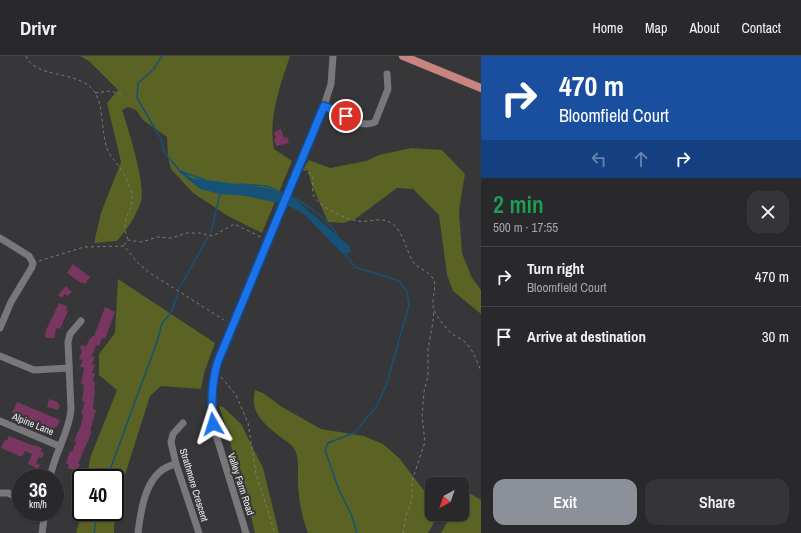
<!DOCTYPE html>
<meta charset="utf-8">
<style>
:root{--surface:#29282b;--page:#353437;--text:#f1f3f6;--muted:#a5a6a9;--line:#454447;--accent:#8c9099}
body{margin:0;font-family:"Archivo Narrow",sans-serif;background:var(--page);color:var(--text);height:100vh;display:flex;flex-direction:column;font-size:15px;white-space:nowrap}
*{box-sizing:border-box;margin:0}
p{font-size:13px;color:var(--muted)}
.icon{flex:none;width:22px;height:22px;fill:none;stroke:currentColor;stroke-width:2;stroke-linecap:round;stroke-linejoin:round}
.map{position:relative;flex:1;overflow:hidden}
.drawer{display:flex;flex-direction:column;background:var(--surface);width:320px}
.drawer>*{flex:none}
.hud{background:#1a4fa0;color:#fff;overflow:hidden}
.needle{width:26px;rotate:220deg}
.fabs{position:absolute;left:425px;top:421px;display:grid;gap:8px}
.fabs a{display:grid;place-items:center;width:44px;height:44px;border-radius:8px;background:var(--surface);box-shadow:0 1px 3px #0004,0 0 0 1px var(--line);font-size:20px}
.speed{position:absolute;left:12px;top:413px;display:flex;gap:8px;font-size:20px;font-weight:700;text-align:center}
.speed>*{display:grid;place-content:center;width:52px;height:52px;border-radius:50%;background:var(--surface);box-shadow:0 1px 3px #0004,0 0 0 1px var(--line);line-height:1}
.speed small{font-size:10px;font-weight:400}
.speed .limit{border:2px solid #111;border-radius:6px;background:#fff;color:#111}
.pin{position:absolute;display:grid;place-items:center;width:34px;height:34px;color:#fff;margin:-17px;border:2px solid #fff;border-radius:50%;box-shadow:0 1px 4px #0007}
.me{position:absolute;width:44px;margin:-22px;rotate:354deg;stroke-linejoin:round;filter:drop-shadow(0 0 3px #0008)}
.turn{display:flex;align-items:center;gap:14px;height:84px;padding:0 12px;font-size:18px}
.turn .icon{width:52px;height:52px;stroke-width:2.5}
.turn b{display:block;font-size:28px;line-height:34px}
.lanes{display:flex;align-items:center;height:38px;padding:0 12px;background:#0003;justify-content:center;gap:20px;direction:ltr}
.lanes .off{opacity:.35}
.round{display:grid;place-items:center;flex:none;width:42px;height:42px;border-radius:12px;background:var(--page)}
.overview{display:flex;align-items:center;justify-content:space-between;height:68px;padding:0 12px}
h1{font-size:24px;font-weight:600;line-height:30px;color:#1e9e55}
.primary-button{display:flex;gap:8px;margin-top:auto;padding:8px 12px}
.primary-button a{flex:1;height:46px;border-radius:12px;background:var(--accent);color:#fff;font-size:16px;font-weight:600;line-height:46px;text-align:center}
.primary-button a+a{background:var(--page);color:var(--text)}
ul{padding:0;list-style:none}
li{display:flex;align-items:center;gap:12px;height:60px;padding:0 12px;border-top:1px solid var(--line)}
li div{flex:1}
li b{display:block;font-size:15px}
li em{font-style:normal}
header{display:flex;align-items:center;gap:24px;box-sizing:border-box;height:56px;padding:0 20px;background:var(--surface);border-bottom:1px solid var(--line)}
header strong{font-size:19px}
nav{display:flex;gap:22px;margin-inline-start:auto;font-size:14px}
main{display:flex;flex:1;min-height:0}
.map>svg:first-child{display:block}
</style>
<header>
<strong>Drivr</strong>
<nav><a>Home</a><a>Map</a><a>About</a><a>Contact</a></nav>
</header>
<main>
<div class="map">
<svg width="481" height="477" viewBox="0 0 481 477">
<rect width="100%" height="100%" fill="#373639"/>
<g fill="#5a6323">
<path d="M80,0H290C280,30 268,61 274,93L292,105L262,177L228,160L193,137L171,113L168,102L167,81L143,64L136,54L128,51L122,54C128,72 146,129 141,145C136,161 127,173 117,185L94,187L101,157L121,106L107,47L118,34L89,5Z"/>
<path d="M411,92L442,94L465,118L459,154L462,197L472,222L481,234V258L453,235L447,219L439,159L413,133L397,132L355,163L344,167L328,166L311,127L308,115L304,112L309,104L330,112L366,105L379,99Z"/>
<path d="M118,223L215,287L204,317L201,333L161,330L150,340L116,447L115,455V422H87L90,402L117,334L99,319V298L115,277Z"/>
<path d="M255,334L263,337L282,351L321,373L364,380L383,388L399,402L432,445V458H439L428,477H308C302,462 299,445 298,429C297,416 301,402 293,391C291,388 286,385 283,383C266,369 249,358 255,334Z"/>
<path d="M219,350L223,351L241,368L263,412L279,477H255L243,427L234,404L230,384Z"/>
<path d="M466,435L481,444V477H441L452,458H462V442Z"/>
<path d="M82,456H115L114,477H76Z"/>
</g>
<path fill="#155276" d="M181,114L191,122L268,132L296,144L348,189L351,195L346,198L342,197L304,158L287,149L246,140L220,138L200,133L179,116Z"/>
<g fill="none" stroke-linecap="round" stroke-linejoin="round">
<g stroke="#155276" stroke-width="1.5">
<path d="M162,0L153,14L138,27L137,42L161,83L164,96L180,115L205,124"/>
<path d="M240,128L267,130L285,138"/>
<path d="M290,140C305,147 330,164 337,179"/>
<path d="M211,176L220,138"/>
<path d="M345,197L355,211L399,225L407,236L409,249L386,330L376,351L354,377L328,387L325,394L339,434L351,458L357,477"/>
<path d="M179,233L208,181"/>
<path d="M107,422L157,286L162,267L171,257L178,238"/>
<path d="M94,477L97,456"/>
</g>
</g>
<g fill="#783660">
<path d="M281,73L284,82L287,81L289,87L276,90L274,83L276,82L274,76Z"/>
<path d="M73,208L90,221L85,228L82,226L81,227L67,217Z"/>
<path d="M66,230L72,236L68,240L65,238L62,242L58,239Z"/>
<path d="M59,247L68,251L66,254L68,255L60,273L56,272L55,282H45L46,274Z"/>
<path d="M105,251L115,256L105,283L102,282L99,290L96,289L92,300L95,301L92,308L95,309L92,317H95L93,325L95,326L94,333L95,334L93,353L96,354L90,375H92L78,408H80L77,415L68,412L69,409L66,407L70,395L72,396L76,386L74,385L81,369L83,359L81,358L85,346L82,345L84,329L81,328L84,312L80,310L83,304L79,303L82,294L80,293L81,289L86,290L90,282L91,283L92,280H94Z"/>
<path d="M49,343L58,346V348L60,349L58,354L47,351Z"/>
<path d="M17,346L60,364L57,371H55L54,374L12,357Z"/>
<path d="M9,380L34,390V389L42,392L41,396L44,397L42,402L39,401L36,407L40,409L38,413L28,408L32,398L25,395L22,401L1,392L5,384H7Z"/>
</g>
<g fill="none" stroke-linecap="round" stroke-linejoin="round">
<g stroke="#7b7b7d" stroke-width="1" stroke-dasharray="3 3" stroke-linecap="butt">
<path d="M26,0C35,23 79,14 94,35C104,49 101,76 107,92C109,99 114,103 118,109C125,118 133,135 132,146C131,154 125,161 125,169C124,174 127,180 128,184"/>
<path d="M95,37L110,35L121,38"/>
<path d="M303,113C325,123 301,134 322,149C331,156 347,163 358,165C369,167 380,160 391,167C403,174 406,194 413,206C418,213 427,214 432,221C439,230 430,244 434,254C437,261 445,271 450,276C455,281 463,283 467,288C474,296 477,306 481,315"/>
<path d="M124,189L128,184L142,186L157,181L171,182L187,177H199L213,180L234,168L263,182"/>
<path d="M39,205L84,191L124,190L138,207L150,217L227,266"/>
<path d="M221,321L236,339L248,367L256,418L275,477"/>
<path d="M403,477L406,460L412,444V425L425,386L422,360L424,336L428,320V293L433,266L434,254"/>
</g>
<g stroke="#78777a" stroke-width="7">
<path d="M324,50C338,56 360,74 375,66L388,33L387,18"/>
<path d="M0,182L29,200L33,207L32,211L11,246L0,272"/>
<path d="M0,300L34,314L69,312"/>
<path d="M0,365L59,390"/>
<path d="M183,367L173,378L171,386L176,408L199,477"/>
<path d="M50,422C54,398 69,377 71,354L68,286L70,278L81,265"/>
<path d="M0,437H8L21,443"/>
<path d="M42,477L45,456"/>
<path d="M138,477C141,452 146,414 176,408"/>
<path d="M246,477L213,369L211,345L212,331L215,315L222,294L324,50L331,28L333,0"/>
</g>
<path stroke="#c88481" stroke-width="8" d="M403,0L481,32"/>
</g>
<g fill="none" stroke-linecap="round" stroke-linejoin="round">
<g stroke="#114b97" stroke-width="10">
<path id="route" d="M213,368C211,346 211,326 218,305L324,50L346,60"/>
</g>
<use href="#route" stroke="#1a73e8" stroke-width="7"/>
</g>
<g text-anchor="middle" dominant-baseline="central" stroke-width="4" stroke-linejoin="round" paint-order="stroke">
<g font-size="10" fill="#ececee" stroke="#373639">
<text transform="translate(33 368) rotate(22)">Alpine Lane</text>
<text transform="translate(241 428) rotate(72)">Valley Farm Road</text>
<text transform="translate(194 429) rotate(73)">Strathmore Crescent</text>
</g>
</g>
</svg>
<div class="fabs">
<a><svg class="needle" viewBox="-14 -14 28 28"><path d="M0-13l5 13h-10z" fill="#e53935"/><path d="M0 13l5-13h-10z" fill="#a5a6a9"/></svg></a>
</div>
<div class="speed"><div>36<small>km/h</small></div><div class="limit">40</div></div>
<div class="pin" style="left:346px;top:60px;background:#d93025"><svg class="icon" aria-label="arrive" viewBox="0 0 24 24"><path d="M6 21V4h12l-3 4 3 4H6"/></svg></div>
<svg class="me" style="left:213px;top:368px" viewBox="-20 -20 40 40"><path d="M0-17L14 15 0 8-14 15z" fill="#1a73e8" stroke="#fff" stroke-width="4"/></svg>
</div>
<section class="drawer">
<div class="hud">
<div class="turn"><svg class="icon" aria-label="right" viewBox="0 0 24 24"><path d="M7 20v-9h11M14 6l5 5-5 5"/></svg><div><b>470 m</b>Bloomfield Court</div></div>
<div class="lanes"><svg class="icon off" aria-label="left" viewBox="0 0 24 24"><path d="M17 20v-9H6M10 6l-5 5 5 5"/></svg><svg class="icon off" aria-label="ahead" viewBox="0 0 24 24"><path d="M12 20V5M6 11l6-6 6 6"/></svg><svg class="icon" aria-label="right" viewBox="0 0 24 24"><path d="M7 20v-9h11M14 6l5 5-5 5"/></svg></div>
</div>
<div class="overview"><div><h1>2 min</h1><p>500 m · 17:55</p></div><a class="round"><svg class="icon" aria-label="close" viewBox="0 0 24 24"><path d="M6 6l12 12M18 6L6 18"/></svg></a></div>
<ul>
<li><svg class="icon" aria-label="right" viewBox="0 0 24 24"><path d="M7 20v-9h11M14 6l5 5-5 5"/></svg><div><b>Turn right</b><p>Bloomfield Court</p></div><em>470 m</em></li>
<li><svg class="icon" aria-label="arrive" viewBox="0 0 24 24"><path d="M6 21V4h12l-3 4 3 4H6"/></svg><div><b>Arrive at destination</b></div><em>30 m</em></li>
</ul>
<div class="primary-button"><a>Exit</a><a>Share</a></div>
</section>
</main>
